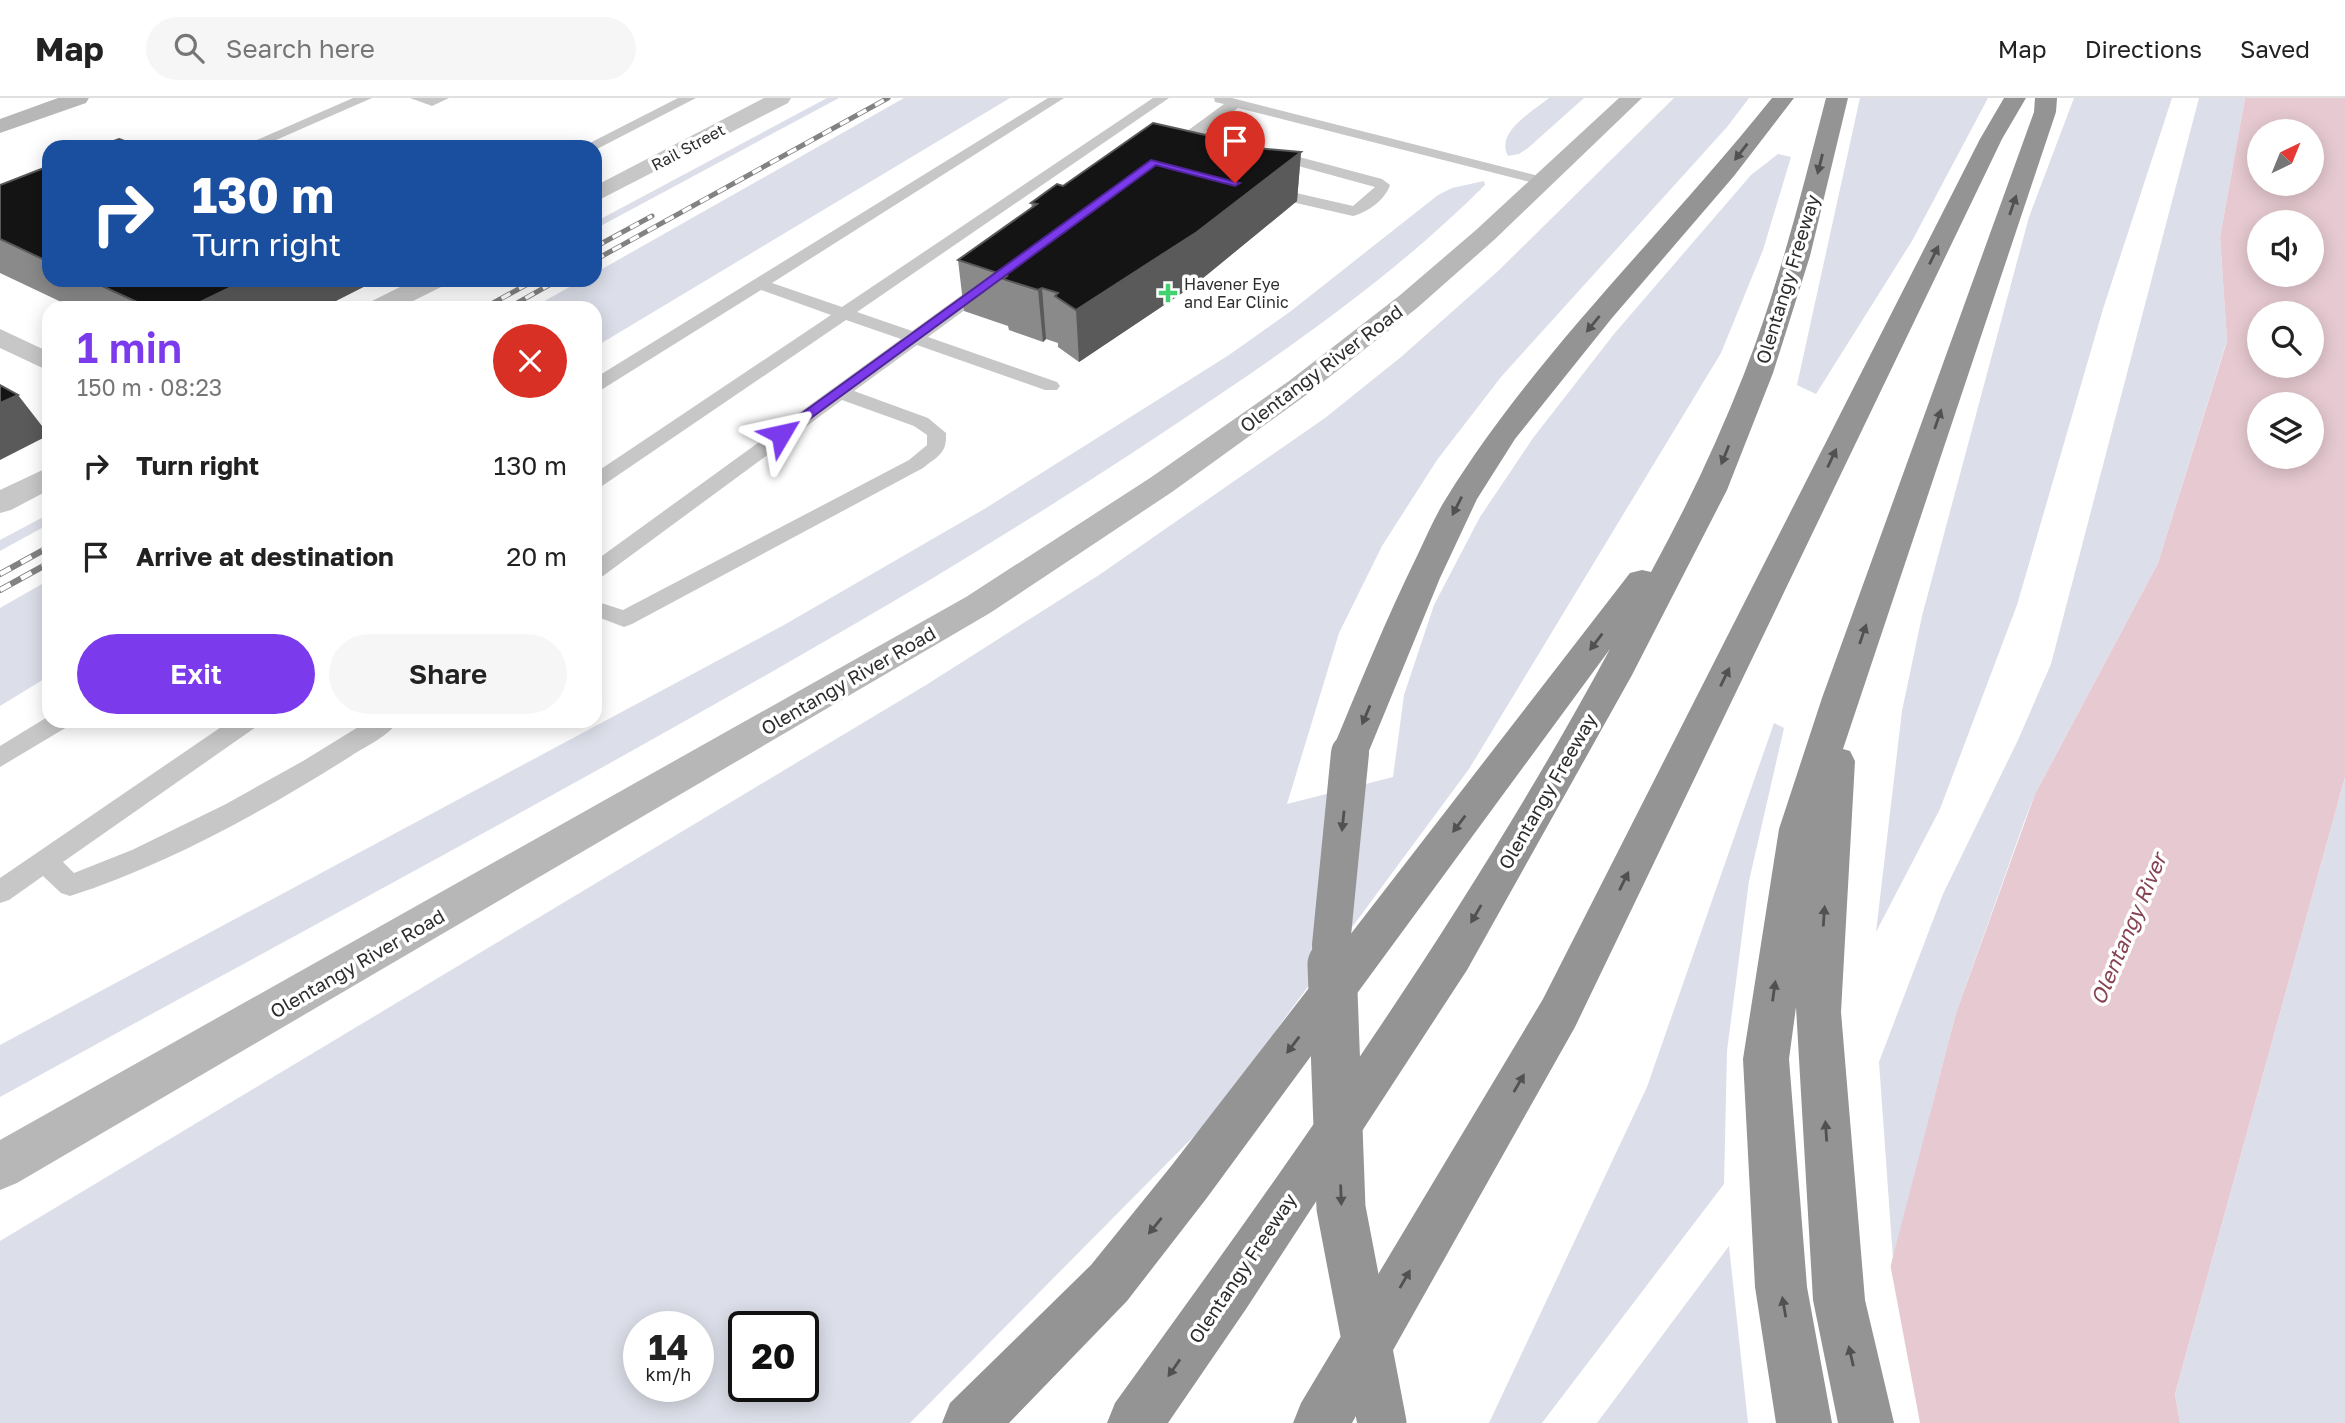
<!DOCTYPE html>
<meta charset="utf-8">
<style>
:root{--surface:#fff;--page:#f6f6f6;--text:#222;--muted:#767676;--line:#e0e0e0;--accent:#7c3aed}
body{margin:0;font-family:"Golos Text",sans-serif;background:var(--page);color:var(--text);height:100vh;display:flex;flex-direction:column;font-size:26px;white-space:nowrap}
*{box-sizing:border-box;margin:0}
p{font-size:23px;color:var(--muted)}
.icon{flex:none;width:38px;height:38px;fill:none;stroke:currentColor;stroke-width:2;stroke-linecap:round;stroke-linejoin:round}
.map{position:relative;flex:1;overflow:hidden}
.details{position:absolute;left:42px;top:203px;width:560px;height:427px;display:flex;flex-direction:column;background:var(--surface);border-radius:21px;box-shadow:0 4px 18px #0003}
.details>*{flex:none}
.guide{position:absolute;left:42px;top:42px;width:560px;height:147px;border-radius:21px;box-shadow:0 4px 18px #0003;background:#1a4fa0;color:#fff;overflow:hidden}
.needle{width:46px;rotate:43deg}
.controls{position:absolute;left:2247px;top:21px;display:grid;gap:14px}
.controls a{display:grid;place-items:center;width:77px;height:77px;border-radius:50%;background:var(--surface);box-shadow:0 4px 18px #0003;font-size:35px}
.speed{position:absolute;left:623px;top:1213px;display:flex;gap:14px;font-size:35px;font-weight:700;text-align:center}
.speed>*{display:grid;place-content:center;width:91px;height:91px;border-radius:50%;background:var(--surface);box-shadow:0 4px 18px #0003;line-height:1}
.speed small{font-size:18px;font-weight:400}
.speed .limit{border:4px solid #111;border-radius:10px;background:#fff;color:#111}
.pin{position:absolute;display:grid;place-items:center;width:60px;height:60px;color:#fff;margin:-72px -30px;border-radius:50% 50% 50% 0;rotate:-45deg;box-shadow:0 0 7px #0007}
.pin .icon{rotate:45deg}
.me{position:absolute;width:77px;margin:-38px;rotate:54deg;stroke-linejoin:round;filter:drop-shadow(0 0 5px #0008)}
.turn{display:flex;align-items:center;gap:24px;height:147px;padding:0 35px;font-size:32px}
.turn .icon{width:91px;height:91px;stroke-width:2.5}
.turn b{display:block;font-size:49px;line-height:60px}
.round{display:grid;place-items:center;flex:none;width:74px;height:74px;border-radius:37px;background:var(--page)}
.head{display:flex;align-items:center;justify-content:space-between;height:119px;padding:0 35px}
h1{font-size:42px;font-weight:600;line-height:52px;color:var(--accent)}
.action{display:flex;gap:14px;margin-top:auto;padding:14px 35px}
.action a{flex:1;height:80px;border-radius:42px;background:var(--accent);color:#fff;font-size:28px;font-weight:600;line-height:80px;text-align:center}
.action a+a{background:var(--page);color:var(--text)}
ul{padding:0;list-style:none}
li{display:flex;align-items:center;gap:21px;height:91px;padding:0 35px}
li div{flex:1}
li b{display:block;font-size:26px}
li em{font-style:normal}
header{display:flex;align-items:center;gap:42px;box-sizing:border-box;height:98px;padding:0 35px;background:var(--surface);border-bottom:2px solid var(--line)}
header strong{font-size:33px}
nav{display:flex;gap:38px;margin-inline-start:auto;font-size:24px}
.search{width:490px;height:63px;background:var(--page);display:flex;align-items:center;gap:18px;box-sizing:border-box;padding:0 24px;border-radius:38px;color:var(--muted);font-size:26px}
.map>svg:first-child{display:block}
</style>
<header>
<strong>Map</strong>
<div class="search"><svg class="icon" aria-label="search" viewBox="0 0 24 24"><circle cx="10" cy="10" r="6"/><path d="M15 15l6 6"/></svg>Search here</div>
<nav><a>Map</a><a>Directions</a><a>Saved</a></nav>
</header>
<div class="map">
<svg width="2345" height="1325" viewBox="0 0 2345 1325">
<rect width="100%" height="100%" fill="#fff"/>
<g fill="#dcdee9" fill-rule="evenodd">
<path d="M827,0H839L595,131V124Z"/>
<path d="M904,0H1010L595,249V210H532L582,182H595V175Z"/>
<path d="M1549,0H1584L1528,50L1519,56L1508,58C1495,34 1532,14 1549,0Z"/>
<path d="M1674,0H1749L1727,29L1501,279L1437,362L1382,448L1339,535L1287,706L1393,679L1404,597L1434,507L1480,419L1533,340L1614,236L1751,77L1778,56L1791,59L1763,152L1721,255L1469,671L1208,1024L910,1325H0V1143L926,587L1099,477L1325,320L1401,259L1497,174ZM639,1228H698V1288H639ZM744,1228H803V1288H744Z"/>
<path d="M1860,0H1988L1912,143L1816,296L1797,287Z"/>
<path d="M2074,0H2172L2103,211L2017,507L1940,711L1876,834L1902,613L1922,518L2029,119Z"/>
<path d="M2199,0H2245L2220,139L2227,242L2158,465L2035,696L2024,724L1956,915L1893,1161L1879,964L1943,796L2018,642L2051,566Z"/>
<path d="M1484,83L1485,87C1404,168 1311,235 1216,299C1122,363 1026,424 928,483C624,663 309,829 0,999V947L784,527L986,410L1229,257L1291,213L1438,97L1452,90Z"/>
<path d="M49,416V426L0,453V442Z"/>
<path d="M49,482V578L0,608V510Z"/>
<path d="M1774,625L1784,630L1749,783L1727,953L1724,1086L1542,1325H1489L1647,989Z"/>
<path d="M2345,679V1325H2180L2175,1296Z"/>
<path d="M1729,1148L1748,1325H1597Z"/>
</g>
<path fill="#e7cad1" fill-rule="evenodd" d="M2245,0H2345V679L2175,1296L2180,1325H1850L1956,915L2035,696L2158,465L2227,243L2220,139ZM2259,33H2312V86H2259ZM2259,124H2312V177H2259ZM2259,215H2312V268H2259ZM2259,306H2312V359H2259Z"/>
<path fill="#fff" d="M1889,1160L1920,1325H1846Z"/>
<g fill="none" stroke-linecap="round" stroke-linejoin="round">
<g fill="#c7c7c7" fill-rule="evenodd">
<path d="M353,0H372L260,49H241Z"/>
<path d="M410,0H449L432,8Z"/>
<path d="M678,0H696L595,52V49H582Z"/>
<path d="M1048,0H1064L772,185L842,209L1153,0H1169L857,214L912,233L984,181H996L998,185L996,189L928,239L1057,284L1060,288L1057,292H1045L917,247L854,293L928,320L946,335C947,356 938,358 923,370L632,526L624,529L595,518V503L623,512L909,362L927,347V337L914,328L842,302L603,478L595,480V463L901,241L846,222L602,388L595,390V375L831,217L761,192L601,292L595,293V280Z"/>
<path d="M1214,0H1232L1547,80L1549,83L1542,87L1238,10L1205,34L1382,81L1390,87C1385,102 1368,114 1353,118L1266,98L1258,93L1261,90L1266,88L1353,108L1375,89L1196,40L1174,56H1164L1162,53L1164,50L1224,6L1215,4Z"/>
<path d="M49,618V623H71L67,629L0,669V648Z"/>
<path d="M230,623H260L256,629L63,764L74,775L132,752L226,706L303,663L368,623H398C389,638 366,648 351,658C264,713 169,766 70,798L61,795L43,778L9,802L0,805V780Z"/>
</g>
<g fill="#c7c7c7" fill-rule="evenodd">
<path d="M764,0H791L788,5L595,104V88Z"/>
<path d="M414,182H447L443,188L399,210H366L370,204Z"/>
<path d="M0,231L49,254V273L0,250Z"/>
<path d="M49,369V392L11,412L0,415V392Z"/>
</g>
<g fill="#b7b7b7" fill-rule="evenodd">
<path d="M58,0H89L86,5L0,35V21Z"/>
<path d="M1619,0H1642L1494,142L1417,210L1309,295L1172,394L990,515L17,1085L0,1092V1042L966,499L1150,380L1289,283L1399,198L1476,132Z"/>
</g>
<g fill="#949494" fill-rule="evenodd">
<path d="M1772,0H1794L1734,78L1612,220L1515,341L1477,401L1440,480L1364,665L1350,669L1336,665L1331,655C1359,588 1386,521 1418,456C1427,437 1436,416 1447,399C1536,255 1666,133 1772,0Z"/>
<path d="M1826,0H1848L1810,158L1773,275L1727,392L1632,577L1467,872L1246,1211L1168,1325H1107L1115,1305C1291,1062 1467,816 1610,551L1206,1101L1127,1203L1009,1325H942L950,1305L1091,1167L1172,1067L1630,475L1642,472L1651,474C1686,410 1717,345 1744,276C1779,187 1802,93 1826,0Z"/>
<path d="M2004,0H2026L2002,41L1575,929L1352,1325H1293L1301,1305L1543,901L1980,41Z"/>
<path d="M2035,0H2057L2056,14L1843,651L1850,653L1855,663L1841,914L1865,1202L1894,1325H1838L1813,1202L1796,909L1789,961L1807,1189L1832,1325H1776L1755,1189L1743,961L1779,731L1822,600L2034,14Z"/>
</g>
<g stroke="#828282" stroke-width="5">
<g id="rail-far1">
<path d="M595,149L652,118"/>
<path d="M595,162L888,0"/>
<path d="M484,210L535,182"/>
<path d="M508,210L558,182"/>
</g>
</g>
<g stroke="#828282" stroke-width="6">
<g id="rail">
<path d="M0,476L49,449"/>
<path d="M0,492L49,465"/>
</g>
</g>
<use href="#rail-far1" stroke="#fff" stroke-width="3.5" stroke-dasharray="10" stroke-linecap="butt"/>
<use href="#rail" stroke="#fff" stroke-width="4.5" stroke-dasharray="12" stroke-linecap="butt"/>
<path stroke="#949494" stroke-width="38" d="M1332,868L1331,847L1350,655"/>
<path stroke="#949494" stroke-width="49" d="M1332,866L1341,1110L1382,1325"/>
</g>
<g fill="#8a8a8a">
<path d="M1232,45L1245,49L1301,54L1297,103L1197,185L1079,264L1058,249V245L1046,241L1043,244L1009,232L1008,228L964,213L958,162L1032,110L1031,105L1063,88Z"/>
<path d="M49,68V182H377L322,210H74L0,175V87Z"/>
</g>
<g fill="#5a5a5a">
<path d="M1301,54L1297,103L1197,185L1079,264L1076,212Z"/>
<path d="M246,182H377L322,210H188Z"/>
<path d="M1042,190L1046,241L1043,244L1038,192Z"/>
<path d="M18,297L49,337L0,362V305Z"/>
</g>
<g fill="#141414" stroke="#5a5a5a" stroke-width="2">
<path d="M1153,25L1232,43L1229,45L1245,49L1301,54L1197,134L1076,212L1055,198L1058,195L1042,190L1038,192L1003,181L1007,178L958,162L1037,106L1031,105L1057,86L1063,88Z"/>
<path d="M119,41L140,49H98Z"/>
<path d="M49,68V164L0,141V87Z"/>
<path d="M89,182H246L188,210H150Z"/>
<path d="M0,287L18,297L0,305Z"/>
</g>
<defs><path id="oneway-solid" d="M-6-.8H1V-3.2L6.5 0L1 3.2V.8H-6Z" transform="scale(1.75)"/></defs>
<g fill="#515151">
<use href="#oneway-solid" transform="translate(1741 54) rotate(128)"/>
<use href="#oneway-solid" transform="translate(1820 66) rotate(104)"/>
<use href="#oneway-solid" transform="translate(2013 107) rotate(-71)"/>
<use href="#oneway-solid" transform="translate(1934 157) rotate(-64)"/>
<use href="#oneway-solid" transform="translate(1593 226) rotate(129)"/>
<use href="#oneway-solid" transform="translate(1938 321) rotate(-71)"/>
<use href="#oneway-solid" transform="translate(1725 357) rotate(112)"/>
<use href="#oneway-solid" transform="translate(1832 360) rotate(-65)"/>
<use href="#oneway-solid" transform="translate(1457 408) rotate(117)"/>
<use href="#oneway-solid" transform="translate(1863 536) rotate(-71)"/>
<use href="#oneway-solid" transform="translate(1596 544) rotate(127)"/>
<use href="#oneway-solid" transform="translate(1725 579) rotate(-64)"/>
<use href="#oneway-solid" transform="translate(1366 617) rotate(113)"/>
<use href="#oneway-solid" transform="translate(1343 723) rotate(96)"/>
<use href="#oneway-solid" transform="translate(1459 726) rotate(127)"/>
<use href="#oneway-solid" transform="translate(1624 783) rotate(-64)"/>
<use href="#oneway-solid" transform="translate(1476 816) rotate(120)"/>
<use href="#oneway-solid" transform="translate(1824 818) rotate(-86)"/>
<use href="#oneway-solid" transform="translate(1774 893) rotate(-82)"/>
<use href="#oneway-solid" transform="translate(1293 947) rotate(127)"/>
<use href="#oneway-solid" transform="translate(1519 985) rotate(-60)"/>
<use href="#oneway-solid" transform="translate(1826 1033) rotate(-94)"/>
<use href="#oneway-solid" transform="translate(1341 1097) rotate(88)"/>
<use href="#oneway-solid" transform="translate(1155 1128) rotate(129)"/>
<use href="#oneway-solid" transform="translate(1405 1181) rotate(-60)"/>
<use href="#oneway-solid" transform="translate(1784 1209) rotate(-100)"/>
<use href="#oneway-solid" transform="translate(1851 1258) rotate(-103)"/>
<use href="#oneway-solid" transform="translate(1174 1270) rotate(125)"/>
</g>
<path fill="#7c3aed" stroke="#51269a" stroke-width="2" d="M1151,62L1240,85L1235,88L1156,67L785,339H776V334Z"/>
<path fill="#42d26f" stroke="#fff" stroke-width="2.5" d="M1164.5 184.5h7v7h7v7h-7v7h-7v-7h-7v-7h7z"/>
<g text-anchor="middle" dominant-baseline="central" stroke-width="7" stroke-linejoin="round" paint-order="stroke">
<g font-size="16" fill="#2d2d2d" stroke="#fff">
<text transform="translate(688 49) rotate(-28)">Rail Street</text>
</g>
<g font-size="16" fill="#2d2d2d" stroke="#fff" text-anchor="start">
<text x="1184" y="186">Havener Eye<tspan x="1184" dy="18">and Ear Clinic</tspan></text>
</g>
<g font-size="19" fill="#2d2d2d" stroke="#fff">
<text transform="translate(1787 181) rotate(-73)">Olentangy Freeway</text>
<text transform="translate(1321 270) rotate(-37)">Olentangy River Road</text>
<text transform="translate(848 582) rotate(-30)">Olentangy River Road</text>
<text transform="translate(1547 693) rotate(-60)">Olentangy Freeway</text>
<text transform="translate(357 865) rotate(-30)">Olentangy River Road</text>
<text transform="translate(1242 1170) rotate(-56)">Olentangy Freeway</text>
</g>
<g font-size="21" font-style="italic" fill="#864453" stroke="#fff">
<text transform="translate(2128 831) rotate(-67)">Olentangy River</text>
</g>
</g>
</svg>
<div class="controls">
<a><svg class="needle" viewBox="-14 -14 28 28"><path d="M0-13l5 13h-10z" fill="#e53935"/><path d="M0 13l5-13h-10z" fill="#767676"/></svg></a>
<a><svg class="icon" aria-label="sound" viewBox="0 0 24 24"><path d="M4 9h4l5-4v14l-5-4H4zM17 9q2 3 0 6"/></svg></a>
<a><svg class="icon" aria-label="search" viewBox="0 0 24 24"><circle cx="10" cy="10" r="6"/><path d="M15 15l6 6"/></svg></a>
<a><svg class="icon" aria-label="layers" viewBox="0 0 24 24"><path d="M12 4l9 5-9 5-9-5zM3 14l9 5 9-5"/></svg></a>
</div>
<div class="speed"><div>14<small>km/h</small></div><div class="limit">20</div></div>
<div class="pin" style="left:1235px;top:85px;background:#d93025"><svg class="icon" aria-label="arrive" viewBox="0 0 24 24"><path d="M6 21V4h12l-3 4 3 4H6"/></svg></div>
<svg class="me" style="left:781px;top:336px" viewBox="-20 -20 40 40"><path d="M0-17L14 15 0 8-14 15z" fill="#7c3aed" stroke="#fff" stroke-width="4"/></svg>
<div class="guide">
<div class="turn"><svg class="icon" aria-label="right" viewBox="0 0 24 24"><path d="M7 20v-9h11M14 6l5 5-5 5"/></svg><div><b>130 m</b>Turn right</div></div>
</div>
<section class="details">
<div class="head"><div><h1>1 min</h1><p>150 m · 08:23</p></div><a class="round" style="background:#d93025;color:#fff"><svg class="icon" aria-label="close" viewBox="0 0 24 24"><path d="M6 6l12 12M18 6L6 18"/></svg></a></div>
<ul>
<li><svg class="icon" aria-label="right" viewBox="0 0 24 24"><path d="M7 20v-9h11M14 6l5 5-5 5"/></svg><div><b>Turn right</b></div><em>130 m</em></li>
<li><svg class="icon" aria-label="arrive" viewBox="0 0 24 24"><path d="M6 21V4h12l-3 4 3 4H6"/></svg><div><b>Arrive at destination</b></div><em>20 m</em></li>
</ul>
<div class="action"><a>Exit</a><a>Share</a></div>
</section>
</div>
